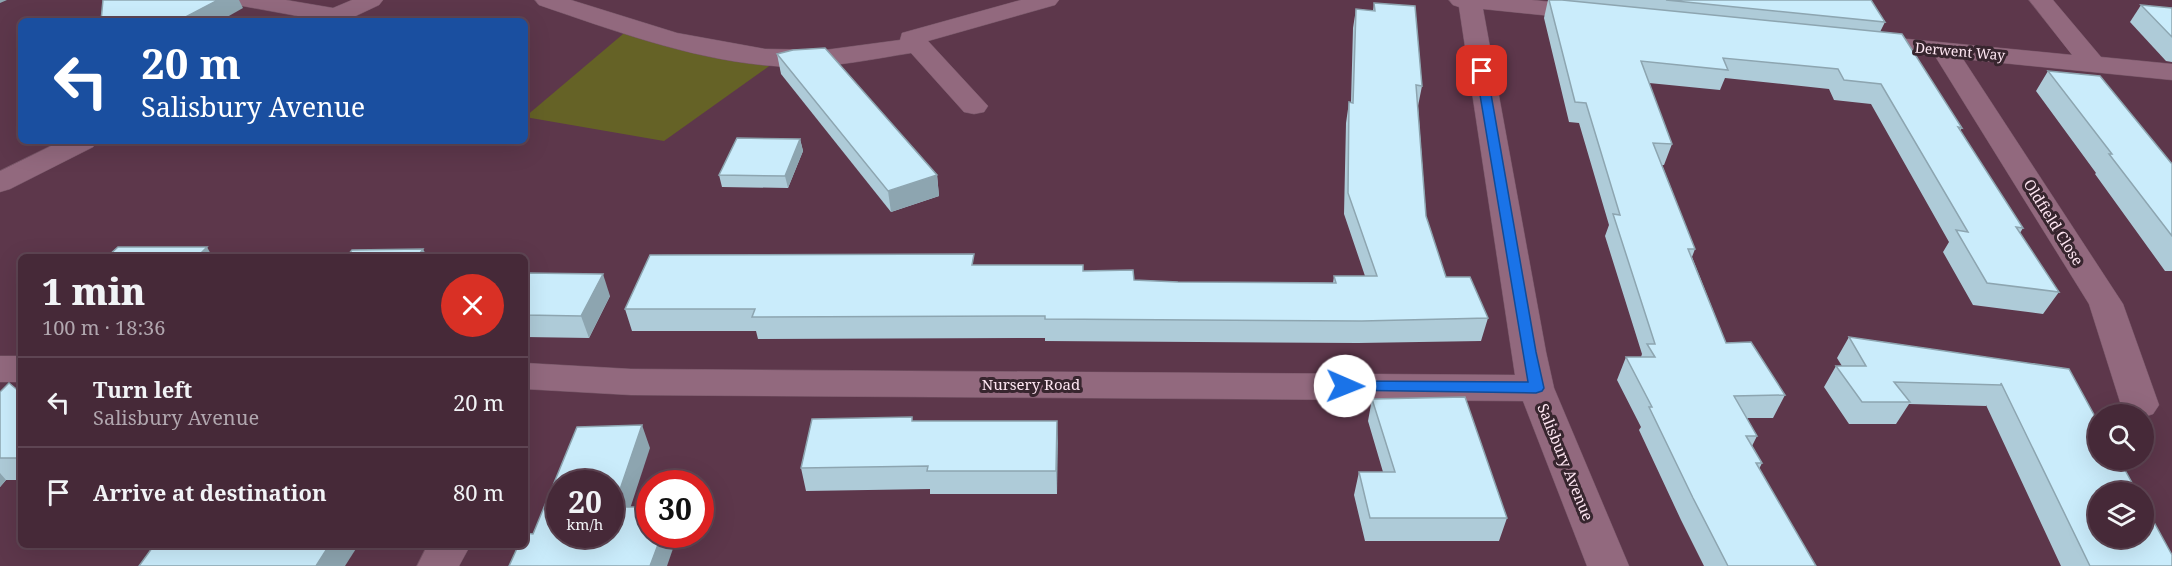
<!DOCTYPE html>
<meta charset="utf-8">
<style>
:root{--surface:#462938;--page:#4d3140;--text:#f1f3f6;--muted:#b0a6ae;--line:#5e4553}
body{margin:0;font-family:"Noto Serif",serif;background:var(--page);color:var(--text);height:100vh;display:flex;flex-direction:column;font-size:22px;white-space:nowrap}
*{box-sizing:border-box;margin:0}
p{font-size:20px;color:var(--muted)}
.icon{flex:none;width:33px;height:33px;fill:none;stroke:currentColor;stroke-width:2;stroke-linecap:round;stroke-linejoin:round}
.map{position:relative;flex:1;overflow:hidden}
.drawer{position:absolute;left:18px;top:254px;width:510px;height:294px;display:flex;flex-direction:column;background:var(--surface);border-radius:9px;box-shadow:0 6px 24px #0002,0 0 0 2px var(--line)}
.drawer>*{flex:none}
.banner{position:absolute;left:18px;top:18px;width:510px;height:126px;border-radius:9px;box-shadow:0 6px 24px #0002,0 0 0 2px var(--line);background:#1a4fa0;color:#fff;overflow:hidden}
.fabs{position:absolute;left:2088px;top:404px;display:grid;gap:12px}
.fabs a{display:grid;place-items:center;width:66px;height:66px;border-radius:50%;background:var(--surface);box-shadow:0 6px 24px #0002,0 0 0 2px var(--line);font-size:30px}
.speed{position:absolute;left:546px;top:470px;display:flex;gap:12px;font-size:30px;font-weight:700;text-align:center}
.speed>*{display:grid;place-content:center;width:78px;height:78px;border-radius:50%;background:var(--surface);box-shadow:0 6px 24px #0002,0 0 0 2px var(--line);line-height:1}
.speed small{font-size:15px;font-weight:400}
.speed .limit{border:9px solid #d22;background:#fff;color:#111}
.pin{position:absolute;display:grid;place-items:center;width:51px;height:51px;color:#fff;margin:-26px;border-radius:12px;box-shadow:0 3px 9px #0006}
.me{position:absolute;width:66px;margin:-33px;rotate:91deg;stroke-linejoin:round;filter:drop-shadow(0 0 4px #0008)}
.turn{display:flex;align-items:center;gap:21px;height:126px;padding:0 24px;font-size:27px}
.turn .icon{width:78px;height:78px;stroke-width:2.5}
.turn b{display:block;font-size:42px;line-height:51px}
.round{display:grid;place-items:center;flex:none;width:63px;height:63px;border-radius:32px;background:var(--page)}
.head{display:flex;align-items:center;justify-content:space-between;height:102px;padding:0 24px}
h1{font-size:36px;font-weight:800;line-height:45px}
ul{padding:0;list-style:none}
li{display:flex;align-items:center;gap:18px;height:90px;padding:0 24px;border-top:2px solid var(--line)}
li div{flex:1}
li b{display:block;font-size:22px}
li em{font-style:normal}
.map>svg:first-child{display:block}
</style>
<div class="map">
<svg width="2172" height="566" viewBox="0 0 2172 566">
<rect width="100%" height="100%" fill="#5d374b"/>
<path fill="#656226" d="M629,29L772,64L664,141L525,117Z"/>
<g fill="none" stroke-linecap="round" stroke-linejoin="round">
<g stroke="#765667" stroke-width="1">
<g id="minor">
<path d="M233,0H286L333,8L352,0H383L379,5L345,21H313L314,19L237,5Z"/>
<path d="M535,0H571L677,33L765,49L825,50L900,40L902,33L1021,0H1059L1055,5L928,41L988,106L984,112L974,114L964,112L911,53C873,59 836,67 797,67C709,66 621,33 539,5Z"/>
<path d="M1449,0H1532L1591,6L1599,8L1603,13L1599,18L1591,20L1483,9L1546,352L1554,388L1629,566H1587L1523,401L631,395L525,389V363L631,369L1515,375L1459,7L1453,5Z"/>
<path d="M2029,0H2053L2101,57L2172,64V80L1963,59L2123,304L2159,405L2153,414L2144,417V414H2127L2121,405L2089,304L1935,56L1866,49L1857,47L1854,42L1857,37L1866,35L2072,55Z"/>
<path d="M61,141H97L93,147L10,189L0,192V171Z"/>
<rect x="0" y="356" width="21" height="26"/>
<path d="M428,544H471L459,566H417Z"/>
</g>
</g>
<use href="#minor" fill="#92697e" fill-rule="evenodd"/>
</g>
<g fill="#aecbd8">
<path d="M1548,0H1871L1885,22L1880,32L1962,128L1960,131L2023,228L2020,233L2059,292L2043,314L1973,305L1943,252L1949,242L1871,104L1834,100L1829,89L1725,78L1720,90L1649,83L1672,144L1664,165H1662L1695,249L1692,257L1726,343L1785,395L1773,418H1747L1757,436L1752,446L1762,463L1759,469L1816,566H1704L1681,520L1639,430L1641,427L1617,380L1626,357H1641L1642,354L1605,236L1609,225L1579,123L1569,122L1544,18Z"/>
<path d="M1374,3L1422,86L1418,106L1426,216L1446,277L1488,318L1481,341L1358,343L1045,341V338L758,339L756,331H632L625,309L974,265L1083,271L1134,280L1178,282L1333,283L1334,276H1365L1344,214L1346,123L1349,102H1351L1353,28L1356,9L1373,11Z"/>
<path d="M2141,5L2172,8V62L2166,61L2130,22Z"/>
<path d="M777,54L937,175L939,196L891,212L781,74Z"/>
<path d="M2048,71L2172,164V271H2165L2095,174L2096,173L2036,91Z"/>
<path d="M800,139L803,151L788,188L722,187L719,175Z"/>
<path d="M525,273L610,296L589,338L525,337Z"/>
<path d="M1849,337L2069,369L2172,566H2061L1986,405V406L1909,404L1896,424H1849L1824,387L1836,366H1842L1837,358Z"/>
<path d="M0,392L21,393V480H6L0,487Z"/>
<path d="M1372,399L1507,518L1499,541H1365L1354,495L1359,472H1383L1368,421Z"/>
<path d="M912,417V421H1057V494H930V489L806,491L801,468Z"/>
</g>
<g fill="#8da5b0">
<path d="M0,0H7L0,3Z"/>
<path d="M218,0H239L243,8L220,21H178Z"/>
<path d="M800,139L803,151L788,188L785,176Z"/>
<path d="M937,175L939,196L891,212L888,191Z"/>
<path d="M207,247L212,256H198Z"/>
<path d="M423,249L427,256H418Z"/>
<path d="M603,274L610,296L589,338L581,316Z"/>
<path d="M1057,421L1058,443L1057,494L1056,471Z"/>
<path d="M642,425L650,448L623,530L614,507Z"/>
<path d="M0,473L6,480L0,487Z"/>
<path d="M662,534H678L667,566H650Z"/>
<path d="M330,544H359L345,566H316Z"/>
</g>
<g fill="#caecfb" stroke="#8da5b0" stroke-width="1.5" fill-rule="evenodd">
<path d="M103,0H218L178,21H101Z"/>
<path d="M1549,0H1562L1902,34L1962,128L1958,127L2023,228L2016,227L2059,292L1987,283L1956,230L1968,232L1881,84L1844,80L1838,69L1723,58L1728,70L1641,61L1672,144L1653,143L1695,249H1688L1726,343L1751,342L1785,395L1734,396L1757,436H1746L1762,463H1756L1816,566H1728L1693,498L1649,407H1652L1626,357H1655L1647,344H1655L1613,214L1620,215L1586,103L1575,102Z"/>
<path d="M1666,0H1871L1885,22Z"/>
<path d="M1374,3L1415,6L1422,86L1416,85L1426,216L1446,277H1470L1488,318L1362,321L1045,319V316L752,317L755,309H625L650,255L974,254L972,265H1083V271L1133,270L1134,280L1178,282L1336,283L1334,276H1377L1348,193L1349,102L1353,103L1356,9L1375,11Z"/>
<path d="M2141,5L2172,8V37Z"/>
<path d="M825,48L937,175L888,191L777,54L793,50Z"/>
<path d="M2048,71L2100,76L2172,164V236L2109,154H2112Z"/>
<path d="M737,138L800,139L785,176L719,175Z"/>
<path d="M118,247H207L198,256H108Z"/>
<path d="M423,249L418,256H347L352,250Z"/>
<path d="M525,273L603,274L581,316L525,315Z"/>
<path d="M1849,337L2069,369L2098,422V459H2119L2137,492H2098V537H2144V504L2172,555V566H2090L2001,383V385L1894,382L1910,402H1862L1836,366H1866Z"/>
<path d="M9,383L21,393V458H0V392Z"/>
<path d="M1465,397L1507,518H1370L1359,472H1395L1372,399Z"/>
<path d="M912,417V421H1057L1056,471H927L928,466L801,468L812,419Z"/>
<path d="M642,425L614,507H650V534H662L650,566H509L519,544H525V533L533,534L577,427ZM560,483H610V534H560Z"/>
<path d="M155,544H330L316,566H139Z"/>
</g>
<path fill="#1a73e8" stroke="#114b97" stroke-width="1.5" d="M1482,68L1487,71L1536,352L1544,388L1542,391L1536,393L1339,390L1337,386L1339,382L1345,381L1528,382L1476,71Z"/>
<g text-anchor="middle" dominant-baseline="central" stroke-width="6" stroke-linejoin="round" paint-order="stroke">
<g font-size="14" fill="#fee6f2" stroke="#37252e">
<text transform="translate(1960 51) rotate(5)">Derwent Way</text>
</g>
<g font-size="15" fill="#fee6f2" stroke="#37252e">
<text transform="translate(2054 222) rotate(58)">Oldfield Close</text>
<text x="1031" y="384">Nursery Road</text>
<text transform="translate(1566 462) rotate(68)">Salisbury Avenue</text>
</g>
</g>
</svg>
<div class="fabs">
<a><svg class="icon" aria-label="search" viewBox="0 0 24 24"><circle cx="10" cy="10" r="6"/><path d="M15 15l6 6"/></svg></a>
<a><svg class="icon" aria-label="layers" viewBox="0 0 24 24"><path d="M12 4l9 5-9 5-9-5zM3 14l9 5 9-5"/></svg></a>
</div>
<div class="speed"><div>20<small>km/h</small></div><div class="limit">30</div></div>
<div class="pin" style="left:1482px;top:71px;background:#d93025"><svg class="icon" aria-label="arrive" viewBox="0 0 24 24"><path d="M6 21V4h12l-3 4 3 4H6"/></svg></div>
<svg class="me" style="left:1345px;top:386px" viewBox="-20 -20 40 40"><circle r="19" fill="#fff"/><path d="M0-13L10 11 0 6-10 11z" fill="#1a73e8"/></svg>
<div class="banner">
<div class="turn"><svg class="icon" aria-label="left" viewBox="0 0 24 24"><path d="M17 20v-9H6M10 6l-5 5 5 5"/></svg><div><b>20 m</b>Salisbury Avenue</div></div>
</div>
<section class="drawer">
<div class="head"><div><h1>1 min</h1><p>100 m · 18:36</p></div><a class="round" style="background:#d93025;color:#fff"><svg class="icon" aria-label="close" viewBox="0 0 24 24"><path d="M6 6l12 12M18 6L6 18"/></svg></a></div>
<ul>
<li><svg class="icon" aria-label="left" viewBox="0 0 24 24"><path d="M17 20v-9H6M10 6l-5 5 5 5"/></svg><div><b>Turn left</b><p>Salisbury Avenue</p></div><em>20 m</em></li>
<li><svg class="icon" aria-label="arrive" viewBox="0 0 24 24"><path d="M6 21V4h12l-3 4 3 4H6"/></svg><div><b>Arrive at destination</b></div><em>80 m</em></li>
</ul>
</section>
</div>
